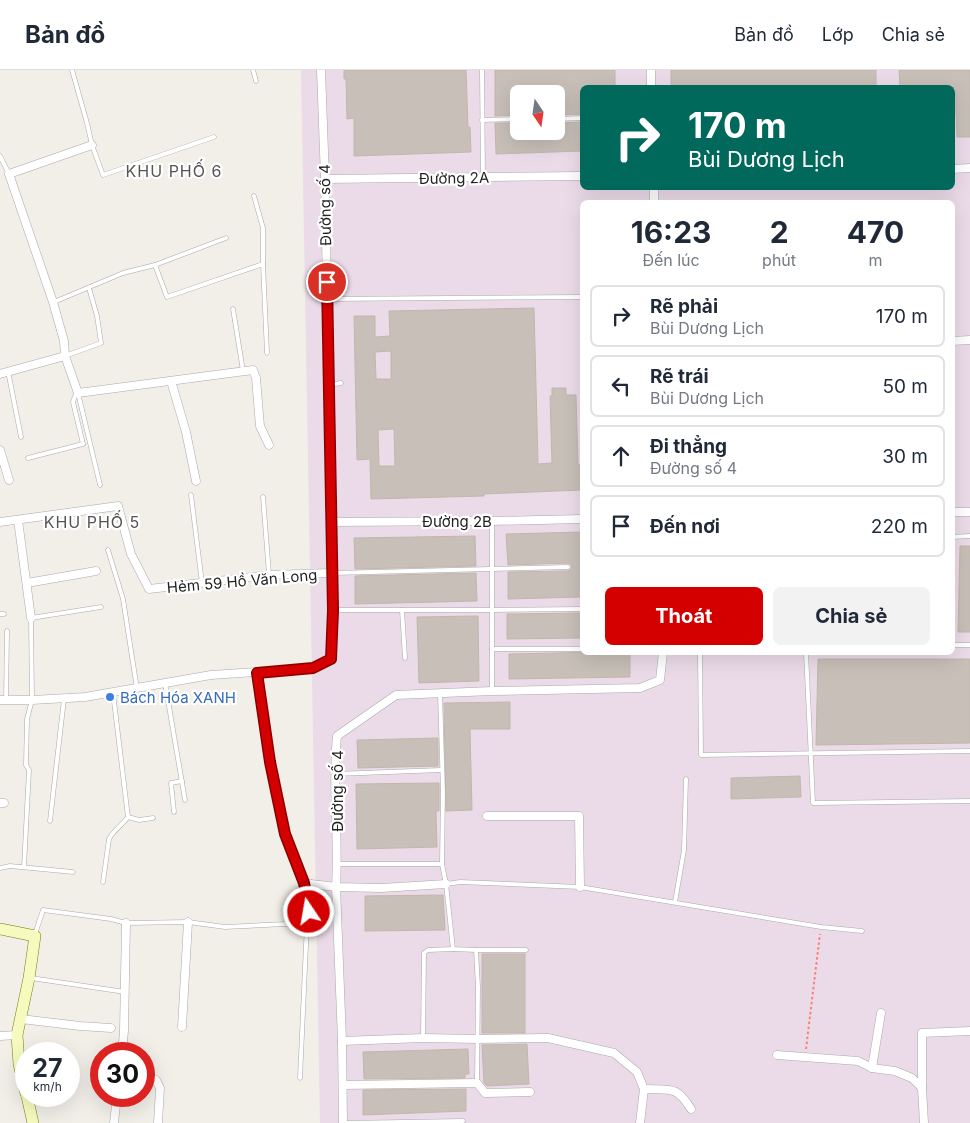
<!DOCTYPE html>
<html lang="vi">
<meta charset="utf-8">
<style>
:root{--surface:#fff;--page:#f2f2f3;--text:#1f2937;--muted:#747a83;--line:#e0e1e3;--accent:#d40000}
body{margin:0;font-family:Inter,sans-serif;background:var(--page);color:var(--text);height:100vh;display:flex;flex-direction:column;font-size:19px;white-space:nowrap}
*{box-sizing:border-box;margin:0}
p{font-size:16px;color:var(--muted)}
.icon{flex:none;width:28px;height:28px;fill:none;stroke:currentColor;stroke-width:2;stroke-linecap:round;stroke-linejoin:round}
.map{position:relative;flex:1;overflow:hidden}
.panel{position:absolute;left:580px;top:130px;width:375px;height:455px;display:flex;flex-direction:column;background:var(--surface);border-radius:8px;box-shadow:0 5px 20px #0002}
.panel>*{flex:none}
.guide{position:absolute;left:580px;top:15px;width:375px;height:105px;border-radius:8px;box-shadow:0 5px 20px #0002;background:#00695c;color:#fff;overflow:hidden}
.needle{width:32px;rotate:167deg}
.buttons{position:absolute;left:510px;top:15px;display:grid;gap:10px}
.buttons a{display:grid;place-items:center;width:55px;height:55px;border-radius:8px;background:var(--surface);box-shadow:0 5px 20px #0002;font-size:25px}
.speed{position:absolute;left:15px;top:972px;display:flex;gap:10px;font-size:25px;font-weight:700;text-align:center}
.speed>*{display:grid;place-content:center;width:65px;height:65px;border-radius:50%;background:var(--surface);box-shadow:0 5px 20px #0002;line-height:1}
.speed small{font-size:12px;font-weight:400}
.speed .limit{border:8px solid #d22;background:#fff;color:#111}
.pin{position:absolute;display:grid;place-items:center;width:42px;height:42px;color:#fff;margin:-21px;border:2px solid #fff;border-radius:50%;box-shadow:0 1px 5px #0007}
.me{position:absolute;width:55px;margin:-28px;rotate:348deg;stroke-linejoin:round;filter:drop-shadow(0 0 4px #0008)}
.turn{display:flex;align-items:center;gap:18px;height:105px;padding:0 25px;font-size:22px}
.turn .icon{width:65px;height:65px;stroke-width:2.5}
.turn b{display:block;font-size:35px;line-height:42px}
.eta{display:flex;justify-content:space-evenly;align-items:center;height:85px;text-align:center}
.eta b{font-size:30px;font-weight:700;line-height:35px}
.cta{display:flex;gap:10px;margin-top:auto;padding:10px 25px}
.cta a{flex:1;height:58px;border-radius:8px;background:var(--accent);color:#fff;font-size:20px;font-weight:700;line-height:58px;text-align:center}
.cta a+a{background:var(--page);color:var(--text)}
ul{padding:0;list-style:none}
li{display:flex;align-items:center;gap:15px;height:62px;margin:0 10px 8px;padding:0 15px;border:2px solid var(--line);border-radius:8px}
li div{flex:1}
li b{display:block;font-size:19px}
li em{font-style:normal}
header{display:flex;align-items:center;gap:30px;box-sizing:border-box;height:70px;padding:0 25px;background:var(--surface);border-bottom:1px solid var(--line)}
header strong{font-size:24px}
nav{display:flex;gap:28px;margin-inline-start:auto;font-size:18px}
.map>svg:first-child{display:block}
</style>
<header>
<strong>Bản đồ</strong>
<nav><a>Bản đồ</a><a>Lớp</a><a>Chia sẻ</a></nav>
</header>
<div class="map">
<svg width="970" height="1053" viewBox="0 0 970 1053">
<rect width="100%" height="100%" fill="#f2efe9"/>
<path fill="#ebdbe8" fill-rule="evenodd" d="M301,0H970V1053H320ZM582,18H952V118H582ZM519,24H556V61H519ZM582,132H952V582H582Z"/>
<g fill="#c7bfb8" stroke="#c4b6ab" fill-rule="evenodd">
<path d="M344,0H466L468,57H470L471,82L354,86V48L347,49L346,9H344Z"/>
<path d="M495,0H615V18H582V44L556,45V24H519V45L495,46Z"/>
<rect x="671" y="0" width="205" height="18"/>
<path d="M899,0H970V67H957L956,43H952V33L956,32L955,18H900Z"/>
<path d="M582,52V81L496,84L495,53H519V61H556V53Z"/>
<path d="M534,238L538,394L552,393L550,326H552V318H566V325H576L578,395L582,394V420L484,424V426L371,429L370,389L357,390L354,246H375V267L390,266L389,241ZM391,281V309H376L375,282ZM394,359L395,396H379L378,360Z"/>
<path d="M582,462V527L508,529V502L568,501L571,499L572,496L570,494L568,493L508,495L506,464Z"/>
<path d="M475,466L476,496L355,499L354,468Z"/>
<path d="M960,476H970V562H958Z"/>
<path d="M476,503L477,531L355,534V506Z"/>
<path d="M582,543V568L507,569V544Z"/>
<path d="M478,546L479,611L419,613L417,547Z"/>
<path d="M601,582H630V607L509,609V584Z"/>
<path d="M818,589H970V673L816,675Z"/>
<path d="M510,632V659H470L472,740L446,741L444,633Z"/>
<path d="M438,668V696L358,698L357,670Z"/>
<path d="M800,706L801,727L731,729V708Z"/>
<path d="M439,713V741H436L437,777L357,779L356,714Z"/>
<path d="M443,825L445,860L365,861V826Z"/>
<rect x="482" y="884" width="43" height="79"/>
<path d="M527,974L529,1014L487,1016L484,1013L482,975Z"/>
<path d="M468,979L469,1004H465V1008L364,1009L363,982Z"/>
<path d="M466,1019V1041L363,1045V1020Z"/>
</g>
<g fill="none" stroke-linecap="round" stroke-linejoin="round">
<g stroke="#a9a9a9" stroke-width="5">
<g id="lane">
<path d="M72,0L87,53L92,75L103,105L214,67"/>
<path d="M253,0L256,11"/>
<path d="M482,0L483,107"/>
<path d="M556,49L582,48"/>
<path d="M482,50L519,49"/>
<path d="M0,86L9,104"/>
<path d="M254,126L263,158V194L267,283"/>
<path d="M155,195L226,168"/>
<path d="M327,229L582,227"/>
<path d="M54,232L123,203L155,195L167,227L263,194"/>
<path d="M233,239L243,301"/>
<path d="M65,286L101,273L97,246L89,218"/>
<path d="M8,301L21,367"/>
<path d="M329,315L341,313"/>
<path d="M78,323L100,415"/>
<path d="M28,388L83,374L73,332L75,326L78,323"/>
<path d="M191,425L202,513"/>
<path d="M263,427L269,504"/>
<path d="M952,467L970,466"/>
<path d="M108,480L123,529L137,619"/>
<path d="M332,503L568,497"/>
<path d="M333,540H492L582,539"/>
<path d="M402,540L405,588"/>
<path d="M0,544H4"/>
<path d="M952,575H970"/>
<path d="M492,579H582"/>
<path d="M700,582L701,685L970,681"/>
<path d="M806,582L813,733L970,731"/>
<path d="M165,613L185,730"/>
<path d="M492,621V451"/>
<path d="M440,623L443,722L442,794L446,814L453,879L476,880L478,917L477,1013"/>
<path d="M6,630L7,561"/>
<path d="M335,704L441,700"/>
<path d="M174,742L171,713L182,711"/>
<path d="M128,747L139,750L153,748"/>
<path d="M50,751L64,629"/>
<path d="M337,794H442"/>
<path d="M24,797L29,700L26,695L27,649L32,630L31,548L101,537"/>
<path d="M0,798L10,796L73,802"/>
<path d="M103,812L109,769C114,760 122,755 128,747L113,623"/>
<path d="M446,814L460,812L580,817L821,857L862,861"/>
<path d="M675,832L684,780L686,709"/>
<path d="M35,864L43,840L111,849L126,853L188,852L225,857L307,853L300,1008"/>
<path d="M476,880H526"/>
<path d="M31,908L125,922"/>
<path d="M423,968L424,883L428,880L453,879"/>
<path d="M343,1053L463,1051"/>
</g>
</g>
<g stroke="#a9a9a9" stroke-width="9">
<g id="street">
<path d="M651,0V18"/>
<path d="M92,75L9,104L53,232L64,271L65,286L78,323L253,300L256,308L260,356L269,375"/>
<path d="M952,99L970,98"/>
<path d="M325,109L582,106"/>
<path d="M654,118V132"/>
<path d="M952,271L970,270"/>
<path d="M0,304L65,286"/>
<path d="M171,311L186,362L196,411"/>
<path d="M0,380L9,410"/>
<path d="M952,442H970"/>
<path d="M18,450L31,548"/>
<path d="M0,452L118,436L131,484L149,519L269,505L332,503"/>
<path d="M331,452L492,451L582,449"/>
<path d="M27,513L96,501"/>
<path d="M257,603L270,692L285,764L303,813L309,842L307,853"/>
<path d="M0,630H32L85,627L211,605L313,598L331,589L333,540L332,503L325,109L321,0"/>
<path d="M0,733H4"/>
<path d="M487,746H579L580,817"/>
<path d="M303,813L336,817L381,818L446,814"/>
<path d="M21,949L80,956L111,958"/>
<path d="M182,957L188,852"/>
<path d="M0,966L17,965"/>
<path d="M342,971L423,968L478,969L548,968L614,983L637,1002L644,1019L640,1053"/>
<path d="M122,984L124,961L126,853"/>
<path d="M777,985L858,991L872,998L895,1001L912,1008L922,1018L924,1053"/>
<path d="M872,998L881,943"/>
<path d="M144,1007L156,1010L160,1018L158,1053"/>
<path d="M343,1015L477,1013L485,1023L530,1022"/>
<path d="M922,1018V963L970,961"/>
<path d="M644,1019C671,1020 676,1015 691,1039"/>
<path d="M114,1053L117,1026"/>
<path d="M343,1053L342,971L336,817C339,767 332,716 337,666L396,625L492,621L640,618L660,610L663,582"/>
</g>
</g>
<g stroke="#707d05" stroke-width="12">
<g id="secondary">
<path d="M0,859L35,866L29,908L17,965L19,994L26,1024"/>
<path d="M27,1026L33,1053"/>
</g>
</g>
<path stroke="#fa8072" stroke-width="2" stroke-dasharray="2.5 2.5" stroke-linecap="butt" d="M806,979L820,864"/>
<use href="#lane" stroke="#fff" stroke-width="4"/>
<use href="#street" stroke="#fff" stroke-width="8"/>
<use href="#secondary" stroke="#f7fabf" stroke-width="11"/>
</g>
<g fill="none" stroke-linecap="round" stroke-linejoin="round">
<g stroke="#8a0000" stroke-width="12">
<path id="route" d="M309,842L304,813L285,764L270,692L257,603L313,598L331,589L333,540L327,212"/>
</g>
<use href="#route" stroke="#d40000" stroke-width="9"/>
</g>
<circle fill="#3f7fe0" stroke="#fff" stroke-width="2" cx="110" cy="627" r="5"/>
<g text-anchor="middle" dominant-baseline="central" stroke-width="4.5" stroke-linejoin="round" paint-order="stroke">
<g font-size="15" fill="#222" stroke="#fff">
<text transform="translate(454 108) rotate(-1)">Đường 2A</text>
<text transform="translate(325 135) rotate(-91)">Đường số 4</text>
<text x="457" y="451">Đường 2B</text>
<text transform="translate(242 511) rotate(-5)">Hẻm 59 Hồ Văn Long</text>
<text transform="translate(337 721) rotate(-90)">Đường số 4</text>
</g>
<g font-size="15" fill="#366cbe" stroke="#fff" text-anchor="start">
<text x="120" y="627">Bách Hóa XANH</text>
</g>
<g font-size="16" letter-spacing="1" fill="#555" stroke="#fff">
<text x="174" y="101">KHU PHỐ 6</text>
<text x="92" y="452">KHU PHỐ 5</text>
</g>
</g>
</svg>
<div class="buttons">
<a><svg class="needle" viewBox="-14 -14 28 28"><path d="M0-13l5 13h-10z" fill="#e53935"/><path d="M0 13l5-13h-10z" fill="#747a83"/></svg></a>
</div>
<div class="speed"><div>27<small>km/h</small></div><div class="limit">30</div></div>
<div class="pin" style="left:327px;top:212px;background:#d93025"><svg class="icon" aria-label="arrive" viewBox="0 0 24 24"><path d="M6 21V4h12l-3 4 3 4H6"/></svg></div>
<svg class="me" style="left:309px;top:842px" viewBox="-20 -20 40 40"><circle r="17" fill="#d40000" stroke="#fff" stroke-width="3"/><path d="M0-11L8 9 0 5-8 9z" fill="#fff"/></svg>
<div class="guide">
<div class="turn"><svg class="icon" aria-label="right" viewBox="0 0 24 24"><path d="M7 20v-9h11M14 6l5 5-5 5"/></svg><div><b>170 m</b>Bùi Dương Lịch</div></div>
</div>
<section class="panel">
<div class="eta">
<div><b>16:23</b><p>Đến lúc</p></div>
<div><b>2</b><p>phút</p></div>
<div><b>470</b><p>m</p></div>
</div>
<ul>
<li><svg class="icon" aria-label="right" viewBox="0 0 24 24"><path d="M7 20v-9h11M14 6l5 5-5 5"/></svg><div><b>Rẽ phải</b><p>Bùi Dương Lịch</p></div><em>170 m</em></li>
<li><svg class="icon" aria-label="left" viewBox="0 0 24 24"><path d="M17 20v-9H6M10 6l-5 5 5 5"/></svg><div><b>Rẽ trái</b><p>Bùi Dương Lịch</p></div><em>50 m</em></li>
<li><svg class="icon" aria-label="ahead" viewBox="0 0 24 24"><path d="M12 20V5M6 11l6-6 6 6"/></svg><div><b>Đi thẳng</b><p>Đường số 4</p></div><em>30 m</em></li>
<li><svg class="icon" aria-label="arrive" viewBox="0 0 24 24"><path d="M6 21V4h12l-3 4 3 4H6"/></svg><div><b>Đến nơi</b></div><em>220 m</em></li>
</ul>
<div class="cta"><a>Thoát</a><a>Chia sẻ</a></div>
</section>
</div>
